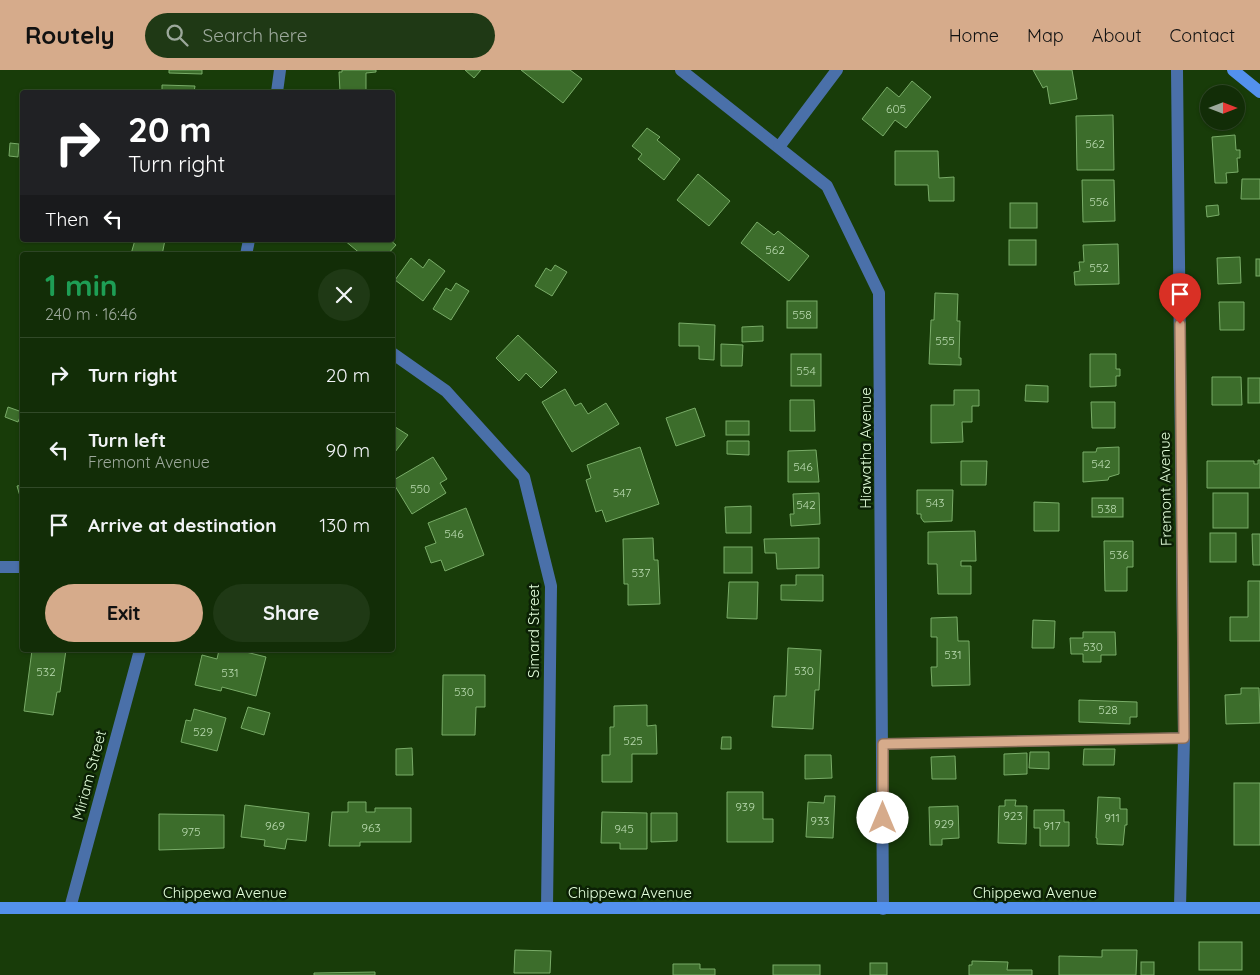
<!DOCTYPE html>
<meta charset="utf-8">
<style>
:root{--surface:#122d07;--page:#1f3915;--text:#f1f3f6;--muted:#9ca89b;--line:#314928;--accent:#d6ab8b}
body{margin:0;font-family:Quicksand,sans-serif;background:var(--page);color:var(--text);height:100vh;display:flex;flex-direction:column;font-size:19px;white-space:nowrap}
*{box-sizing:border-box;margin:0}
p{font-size:16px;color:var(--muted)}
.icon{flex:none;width:28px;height:28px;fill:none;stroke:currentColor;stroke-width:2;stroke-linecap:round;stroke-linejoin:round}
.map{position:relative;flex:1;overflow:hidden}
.drawer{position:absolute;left:20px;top:182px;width:375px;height:400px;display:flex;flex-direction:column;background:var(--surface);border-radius:5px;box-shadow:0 1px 4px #0004,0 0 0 1px var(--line)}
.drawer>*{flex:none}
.banner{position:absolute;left:20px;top:20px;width:375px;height:152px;border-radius:5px;box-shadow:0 1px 4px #0004,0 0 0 1px var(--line);background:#202124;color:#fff;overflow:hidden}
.needle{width:32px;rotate:90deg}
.fabs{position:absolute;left:1200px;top:15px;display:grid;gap:10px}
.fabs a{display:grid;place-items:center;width:45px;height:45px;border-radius:50%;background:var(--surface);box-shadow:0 1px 4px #0004,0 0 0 1px var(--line);font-size:25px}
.pin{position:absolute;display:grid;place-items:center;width:42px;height:42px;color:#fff;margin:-51px -21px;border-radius:50% 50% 50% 0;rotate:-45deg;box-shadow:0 0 5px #0007}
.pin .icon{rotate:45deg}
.me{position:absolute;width:55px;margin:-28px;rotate:0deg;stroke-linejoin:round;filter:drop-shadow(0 0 4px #0008)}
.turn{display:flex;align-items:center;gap:18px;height:105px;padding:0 25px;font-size:22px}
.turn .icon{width:65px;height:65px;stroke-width:2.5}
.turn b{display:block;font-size:35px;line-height:42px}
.then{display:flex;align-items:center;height:48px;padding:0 25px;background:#0003;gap:10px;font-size:19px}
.round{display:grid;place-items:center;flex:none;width:52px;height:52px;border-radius:26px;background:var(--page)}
.headline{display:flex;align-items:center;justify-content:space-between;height:85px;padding:0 25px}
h1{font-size:30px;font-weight:800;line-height:38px;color:#1e9e55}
.button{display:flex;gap:10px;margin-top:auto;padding:10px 25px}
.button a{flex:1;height:58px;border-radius:30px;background:var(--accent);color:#111;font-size:20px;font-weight:800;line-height:58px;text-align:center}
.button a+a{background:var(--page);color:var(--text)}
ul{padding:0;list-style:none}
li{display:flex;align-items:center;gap:15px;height:75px;padding:0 25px;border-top:1px solid var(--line)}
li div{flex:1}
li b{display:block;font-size:19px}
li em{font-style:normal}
header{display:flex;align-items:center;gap:30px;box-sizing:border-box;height:70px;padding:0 25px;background:var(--accent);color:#111}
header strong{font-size:24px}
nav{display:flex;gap:28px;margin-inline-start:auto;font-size:18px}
.search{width:350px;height:45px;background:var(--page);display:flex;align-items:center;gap:12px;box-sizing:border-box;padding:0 18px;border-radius:28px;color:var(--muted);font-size:19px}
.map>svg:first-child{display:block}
</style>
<header>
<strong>Routely</strong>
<div class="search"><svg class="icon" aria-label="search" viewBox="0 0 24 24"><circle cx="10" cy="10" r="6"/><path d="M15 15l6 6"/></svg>Search here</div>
<nav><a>Home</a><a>Map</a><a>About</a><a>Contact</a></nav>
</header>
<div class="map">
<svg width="1260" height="905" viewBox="0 0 1260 905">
<rect width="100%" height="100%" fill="#183c09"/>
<g fill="#3c6d2b" stroke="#79ac68">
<path d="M169,0H202V4L169,3Z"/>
<path d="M342,0H376V2L366,3V22H340L339,2H342Z"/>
<path d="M465,0H481L474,8Z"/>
<path d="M521,0H570L582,9L563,33Z"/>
<path d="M1033,0H1072L1077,29L1050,34L1047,16L1043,18Z"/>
<path d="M912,11L931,27L906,58L895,50L883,66L862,49L887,17L899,27Z"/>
<path d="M162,15L195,16L194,22H162Z"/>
<path d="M1113,45L1114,100H1077L1076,46Z"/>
<path d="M647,58L660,67L657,70L680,89L664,110L638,89L642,84L632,76Z"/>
<path d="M1235,65L1236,80H1240V88H1237L1238,102L1226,103L1227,113H1215L1212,67Z"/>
<path d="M10,73L19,74L18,87L9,86Z"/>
<path d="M895,81H938L939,108L954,107V131H929L928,115H895Z"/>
<path d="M698,104L730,131L709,156L677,130Z"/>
<path d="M1242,109H1260V129H1241Z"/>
<path d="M1082,110H1114L1115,151L1083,152Z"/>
<rect x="1010" y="133" width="27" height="25"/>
<path d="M1218,135L1219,145L1207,147L1206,136Z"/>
<path d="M757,152L774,165L778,161L809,186L789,211L741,173Z"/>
<path d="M135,170H165L162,185H126V183L131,184Z"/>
<path d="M344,170H390L396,175L387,185H362Z"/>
<rect x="1009" y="170" width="27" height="25"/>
<path d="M1118,174L1119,214L1075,215L1074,202L1080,201L1079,192H1084L1083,175Z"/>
<path d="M1240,187L1241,213L1218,214L1217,188Z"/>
<path d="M411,188L423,198L429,189L445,201L423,231L395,210Z"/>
<rect x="1256" y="189" width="4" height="17"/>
<path d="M555,195L567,202L552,226L535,216L546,198L551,201Z"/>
<path d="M456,213L469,221L451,250L433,239L446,218L451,221Z"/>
<path d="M935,223L958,224L957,251H960L959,288H961V295L929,294L931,250H934Z"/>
<rect x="787" y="231" width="30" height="27"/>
<path d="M1219,232H1244V260H1220Z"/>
<path d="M679,253L715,255L714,290L699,289V276H679Z"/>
<path d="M763,256V271L742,272V257Z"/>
<path d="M518,265L557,302L541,318L526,303L519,311L496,288Z"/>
<path d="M721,274L743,275L742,296H721Z"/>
<rect x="791" y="284" width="30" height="32"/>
<path d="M1090,284H1116V299H1120V306H1116V316L1090,317Z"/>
<path d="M1212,307H1241L1242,335H1212Z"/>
<rect x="1248" y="308" width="12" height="25"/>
<path d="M1026,315L1048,316V332L1025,331Z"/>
<path d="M565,319L575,336L581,333L588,344L606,333L619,354L572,382L542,332Z"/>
<path d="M954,320H979V336H972V352H962L963,372L931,373V335H954Z"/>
<path d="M790,330H814L815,361H790Z"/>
<path d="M1091,332H1115V358H1092Z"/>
<path d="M8,337L22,342L18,352L5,347Z"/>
<path d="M695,338L705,366L676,376L666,348Z"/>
<rect x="726" y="351" width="23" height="14"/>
<path d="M392,355L408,365L395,382L392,380Z"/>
<path d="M727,371H749V385L727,384Z"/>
<path d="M640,377L659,434L606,452L602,440L596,442L586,410L591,408L587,395Z"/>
<path d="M1119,377V404L1109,407L1108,410L1083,412V382H1096L1097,378Z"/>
<path d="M816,380L819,412H788V381Z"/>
<path d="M433,387L447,409L440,413L446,423L412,444L392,411Z"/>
<path d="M1258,390H1260V418H1207V391H1254V394H1258Z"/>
<path d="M961,391H987L986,415H961Z"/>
<path d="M22,415V433L17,416Z"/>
<path d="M917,420H953L952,451L924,452L921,448V444H917Z"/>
<path d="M819,423L820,454L791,456L790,444H794L793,424Z"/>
<rect x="1213" y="423" width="35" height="35"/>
<rect x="1092" y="428" width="31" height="19"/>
<path d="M1034,432L1059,433V461H1034Z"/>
<path d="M751,436V463H726L725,437Z"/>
<path d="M466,438L484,485L445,501L441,490L431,493L425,477L436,473L428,453Z"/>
<path d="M975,461L976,491H961V496H971V524H938L937,494H928V462Z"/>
<rect x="1210" y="463" width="26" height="29"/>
<path d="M1252,464H1260V495H1253Z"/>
<path d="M653,468L654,490H658L660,534L628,535V514H624L623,469Z"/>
<path d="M819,468V498L777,499L776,483H765L764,469Z"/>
<path d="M1104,471H1133V497H1127V521H1105Z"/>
<rect x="724" y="477" width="28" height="26"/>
<path d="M796,505H823V531L781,530V515H796Z"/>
<path d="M1248,511H1260V571H1230V547H1248Z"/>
<path d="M729,512H758L757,549L727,548Z"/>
<path d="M957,547L958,571H969L970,615L932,616L931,597H937V567H931V548Z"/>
<path d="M1033,550L1055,551L1054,578H1032Z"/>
<path d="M1083,562H1115L1116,585H1101V592H1083V584H1071L1070,568H1083Z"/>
<path d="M788,578L821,580L819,620H815L813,659L772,657L774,626H786Z"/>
<path d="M32,580H66L60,622H57L53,645L24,641Z"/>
<path d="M219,580H238L266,587L256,626L222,617L221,621L195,615L202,585L217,589Z"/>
<path d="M443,605H485V637H476L475,665H442Z"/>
<path d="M1241,618H1259L1260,653L1226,654L1225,625L1241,624Z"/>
<path d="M1079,630L1137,632V647H1130V654L1079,652Z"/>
<path d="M647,635V656L656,655L657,684H632V712H602V685H610V657H614V636Z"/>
<path d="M248,637L270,643L264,665L241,658Z"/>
<path d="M194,639L226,648L217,681L181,672L186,650L191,651Z"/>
<path d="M722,667H731V679H721Z"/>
<path d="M412,678L413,705H396V679Z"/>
<path d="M1084,679H1115L1114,695H1083Z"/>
<path d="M1030,682H1049V699L1029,698Z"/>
<path d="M1027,683V704L1004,705V684Z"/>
<path d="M805,685H831L832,708L805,709Z"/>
<path d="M955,686L956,709H932L931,687Z"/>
<rect x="1234" y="713" width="26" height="62"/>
<path d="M727,722H763V749H773V772H727Z"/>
<path d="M825,726H835L833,768L806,767L808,732L824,733Z"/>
<path d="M1098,727L1120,728V739H1127V755H1125L1123,775L1097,774V768H1096Z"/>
<path d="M1005,730H1016L1015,736H1027L1026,774L998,773L999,736H1005Z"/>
<path d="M348,732H366V742H375V738H411V772H360V776H329L332,742H348Z"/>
<path d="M245,735L309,743L306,771L287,769L285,779L264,776L265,770L241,767Z"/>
<path d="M958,736L959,768L942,769V775H930L929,737Z"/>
<path d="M1034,740H1064V752H1069V776H1040V758H1034Z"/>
<path d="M602,742L647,743V779H620V773H601Z"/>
<path d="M651,743H677V771L651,772Z"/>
<path d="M159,744L224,745V778L159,780Z"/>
<rect x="1199" y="872" width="43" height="28"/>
<path d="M515,880L551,881L550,903H514Z"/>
<path d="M1102,880H1137L1136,905H1059V886L1102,887Z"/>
<path d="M972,891L1008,892L1007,900H1032V905H969V895H972Z"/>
<rect x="1141" y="892" width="13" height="13"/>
<rect x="870" y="893" width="17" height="12"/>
<path d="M673,894H700V899H715V905H673Z"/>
<rect x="773" y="895" width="47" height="10"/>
<path d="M375,902V905H314V903Z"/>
</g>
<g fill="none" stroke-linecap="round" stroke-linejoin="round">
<path stroke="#4a70a9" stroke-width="11" d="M883,674L1184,668"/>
<g stroke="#4a70a9" stroke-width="12">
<path d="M681,0L827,116L879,223L883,839"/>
<path d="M1177,0L1184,668L1180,837"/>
<path d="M277,22L280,0"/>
<path d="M779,77L837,0"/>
<path d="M246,185L249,170"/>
<path d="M392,283L446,321L524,407L551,516L547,838"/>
<path d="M0,497H22"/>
<path d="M70,838L140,580"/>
</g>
<g stroke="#5391ed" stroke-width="12">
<path d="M1233,0L1260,22"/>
<path d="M0,838H1260"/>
</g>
</g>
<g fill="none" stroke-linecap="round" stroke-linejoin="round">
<g stroke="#8b6f5a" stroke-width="12">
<path id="route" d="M883,748V674L1184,668L1180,254"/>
</g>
<use href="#route" stroke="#d6ab8b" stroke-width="9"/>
</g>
<g text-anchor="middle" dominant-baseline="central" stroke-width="5" stroke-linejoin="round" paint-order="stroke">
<g font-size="12" fill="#b9daaf">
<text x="896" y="38">605</text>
<text x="1095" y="73">562</text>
<text x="1099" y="131">556</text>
<text x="775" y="179">562</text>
<text x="1099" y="197">552</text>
<text x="802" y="244">558</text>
<text x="945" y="270">555</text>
<text x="806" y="300">554</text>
<text x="1101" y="393">542</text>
<text x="803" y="396">546</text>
<text x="420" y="418">550</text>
<text x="622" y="422">547</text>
<text x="935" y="432">543</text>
<text x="806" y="434">542</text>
<text x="1107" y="438">538</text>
<text x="454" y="463">546</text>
<text x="1119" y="484">536</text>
<text x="641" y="502">537</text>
<text x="1093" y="576">530</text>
<text x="953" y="584">531</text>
<text x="804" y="600">530</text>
<text x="46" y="601">532</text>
<text x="230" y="602">531</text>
<text x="464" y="621">530</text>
<text x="1108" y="639">528</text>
<text x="203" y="661">529</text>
<text x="633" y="670">525</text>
<text x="745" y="736">939</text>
<text x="1013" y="745">923</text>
<text x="1112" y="747">911</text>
<text x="820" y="750">933</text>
<text x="944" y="753">929</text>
<text x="275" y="755">969</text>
<text x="1052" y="755">917</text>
<text x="371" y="757">963</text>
<text x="624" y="758">945</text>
<text x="191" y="761">975</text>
</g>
<g font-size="15" fill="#e3fedb" stroke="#0b2005">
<text transform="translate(865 378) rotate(-90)">Hiawatha Avenue</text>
<text transform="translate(1165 419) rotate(-91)">Fremont Avenue</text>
<text transform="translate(533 561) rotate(-90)">Simard Street</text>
<text transform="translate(89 705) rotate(-75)">Miriam Street</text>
<text x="225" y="822">Chippewa Avenue</text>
<text x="630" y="822">Chippewa Avenue</text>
<text x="1035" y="822">Chippewa Avenue</text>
</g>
</g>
</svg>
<div class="fabs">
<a><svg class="needle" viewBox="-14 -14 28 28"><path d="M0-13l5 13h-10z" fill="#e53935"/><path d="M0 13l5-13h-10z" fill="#9ca89b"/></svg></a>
</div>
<div class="pin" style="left:1180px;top:254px;background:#d93025"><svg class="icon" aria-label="arrive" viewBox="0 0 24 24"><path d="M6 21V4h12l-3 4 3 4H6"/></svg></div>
<svg class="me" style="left:883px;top:748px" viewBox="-20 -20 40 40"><circle r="19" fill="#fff"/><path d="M0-13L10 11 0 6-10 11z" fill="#d6ab8b"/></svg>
<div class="banner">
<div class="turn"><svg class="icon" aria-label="right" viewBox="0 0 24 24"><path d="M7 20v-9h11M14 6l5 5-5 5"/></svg><div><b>20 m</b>Turn right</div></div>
<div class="then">Then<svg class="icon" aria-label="left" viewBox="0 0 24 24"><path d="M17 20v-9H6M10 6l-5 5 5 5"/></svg></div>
</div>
<section class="drawer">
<div class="headline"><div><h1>1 min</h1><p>240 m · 16:46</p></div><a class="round"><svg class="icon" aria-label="close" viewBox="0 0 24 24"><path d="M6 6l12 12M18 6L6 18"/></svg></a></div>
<ul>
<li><svg class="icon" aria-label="right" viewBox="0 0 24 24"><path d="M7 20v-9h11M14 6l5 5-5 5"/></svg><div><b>Turn right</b></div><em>20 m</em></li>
<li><svg class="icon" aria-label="left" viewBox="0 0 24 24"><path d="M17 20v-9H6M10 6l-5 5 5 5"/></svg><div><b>Turn left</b><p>Fremont Avenue</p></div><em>90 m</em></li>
<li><svg class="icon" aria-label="arrive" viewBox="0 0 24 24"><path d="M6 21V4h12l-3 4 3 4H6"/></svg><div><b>Arrive at destination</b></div><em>130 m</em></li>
</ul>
<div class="button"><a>Exit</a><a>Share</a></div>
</section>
</div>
